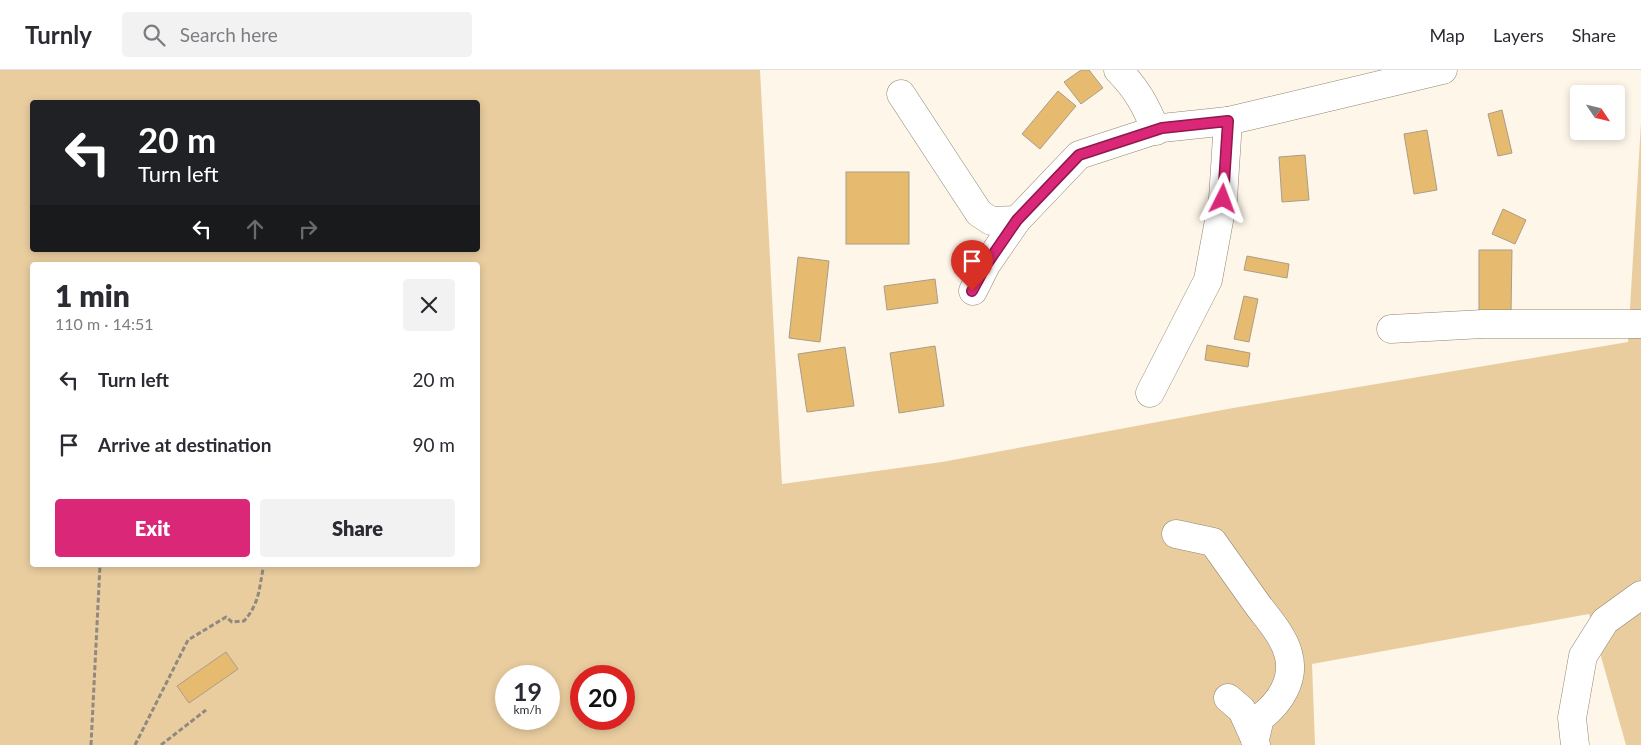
<!DOCTYPE html>
<meta charset="utf-8">
<style>
:root{--surface:#fff;--page:#f2f2f3;--text:#2b2b33;--muted:#7c7c81;--line:#e1e1e2;--accent:#db2777}
body{margin:0;font-family:Lato,sans-serif;background:var(--page);color:var(--text);height:100vh;display:flex;flex-direction:column;font-size:19px;white-space:nowrap}
*{box-sizing:border-box;margin:0}
p{font-size:16px;color:var(--muted)}
.icon{flex:none;width:28px;height:28px;fill:none;stroke:currentColor;stroke-width:2;stroke-linecap:round;stroke-linejoin:round}
.map{position:relative;flex:1;overflow:hidden}
.side{position:absolute;left:30px;top:192px;width:450px;height:305px;display:flex;flex-direction:column;background:var(--surface);border-radius:5px;box-shadow:0 2px 8px #0003}
.side>*{flex:none}
.hud{position:absolute;left:30px;top:30px;width:450px;height:152px;border-radius:5px;box-shadow:0 2px 8px #0003;background:#202124;color:#fff;overflow:hidden}
.needle{width:32px;rotate:125deg}
.tools{position:absolute;left:1570px;top:15px;display:grid;gap:10px}
.tools a{display:grid;place-items:center;width:55px;height:55px;border-radius:5px;background:var(--surface);box-shadow:0 2px 8px #0003;font-size:25px}
.speed{position:absolute;left:495px;top:595px;display:flex;gap:10px;font-size:25px;font-weight:700;text-align:center}
.speed>*{display:grid;place-content:center;width:65px;height:65px;border-radius:50%;background:var(--surface);box-shadow:0 2px 8px #0003;line-height:1}
.speed small{font-size:12px;font-weight:400}
.speed .limit{border:8px solid #d22;background:#fff;color:#111}
.pin{position:absolute;display:grid;place-items:center;width:42px;height:42px;color:#fff;margin:-51px -21px;border-radius:50% 50% 50% 0;rotate:-45deg;box-shadow:0 0 5px #0007}
.pin .icon{rotate:45deg}
.me{position:absolute;width:55px;margin:-28px;rotate:3deg;stroke-linejoin:round;filter:drop-shadow(0 0 4px #0008)}
.turn{display:flex;align-items:center;gap:18px;height:105px;padding:0 25px;font-size:22px}
.turn .icon{width:65px;height:65px;stroke-width:2.5}
.turn b{display:block;font-size:35px;line-height:42px}
.lanes{display:flex;align-items:center;height:48px;padding:0 25px;background:#0003;justify-content:center;gap:25px;direction:ltr}
.lanes .off{opacity:.35}
.round{display:grid;place-items:center;flex:none;width:52px;height:52px;border-radius:5px;background:var(--page)}
.headline{display:flex;align-items:center;justify-content:space-between;height:85px;padding:0 25px}
h1{font-size:30px;font-weight:800;line-height:38px}
.action{display:flex;gap:10px;margin-top:auto;padding:10px 25px}
.action a{flex:1;height:58px;border-radius:5px;background:var(--accent);color:#fff;font-size:20px;font-weight:800;line-height:58px;text-align:center}
.action a+a{background:var(--page);color:var(--text)}
ul{padding:0;list-style:none}
li{display:flex;align-items:center;gap:15px;height:65px;padding:0 25px}
li div{flex:1}
li b{display:block;font-size:19px}
li em{font-style:normal}
header{display:flex;align-items:center;gap:30px;box-sizing:border-box;height:70px;padding:0 25px;background:var(--surface);border-bottom:1px solid var(--line)}
header strong{font-size:24px}
nav{display:flex;gap:28px;margin-inline-start:auto;font-size:18px}
.search{width:350px;height:45px;background:var(--page);display:flex;align-items:center;gap:12px;box-sizing:border-box;padding:0 18px;border-radius:5px;color:var(--muted);font-size:19px}
.map>svg:first-child{display:block}
</style>
<header>
<strong>Turnly</strong>
<div class="search"><svg class="icon" aria-label="search" viewBox="0 0 24 24"><circle cx="10" cy="10" r="6"/><path d="M15 15l6 6"/></svg>Search here</div>
<nav><a>Map</a><a>Layers</a><a>Share</a></nav>
</header>
<div class="map">
<svg width="1641" height="675" viewBox="0 0 1641 675">
<rect width="100%" height="100%" fill="#fef6e9"/>
<path fill="#e9cd9f" fill-rule="evenodd" d="M0,0H760L782,414L942,392L1233,338L1628,272L1641,53V675H1626L1589,544L1312,594L1315,675H0ZM32,32H478V180H32ZM32,195H478V495H32ZM506,606H549V649H506ZM581,606H624V649H581Z"/>
<g fill="#e7bb6f" stroke="#a99d89">
<path d="M1081,0H1089L1103,18L1081,34L1064,12Z"/>
<path d="M1058,21L1076,36L1040,79L1022,64Z"/>
<path d="M1502,40L1512,83L1498,86L1488,44Z"/>
<path d="M1427,60L1437,120L1414,124L1404,64Z"/>
<path d="M1305,85L1309,130L1282,132L1279,87Z"/>
<rect x="846" y="102" width="63" height="72"/>
<path d="M1503,139L1526,150L1515,174L1492,164Z"/>
<path d="M1479,180H1512L1511,243H1479Z"/>
<path d="M1247,186L1289,194L1287,208L1244,200Z"/>
<path d="M798,187L829,191L820,272L789,268Z"/>
<path d="M935,209L938,233L887,240L884,216Z"/>
<path d="M1244,226L1258,229L1249,272L1234,269Z"/>
<path d="M1207,275L1250,283L1248,297L1205,290Z"/>
<path d="M935,276L944,336L899,343L890,283Z"/>
<path d="M845,277L854,336L807,342L798,284Z"/>
<path d="M226,582L238,599L189,633L177,616Z"/>
</g>
<g fill="none" stroke-linecap="round" stroke-linejoin="round">
<g stroke="#908571" stroke-width="29">
<g id="minor">
<path d="M1118,0C1137,19 1146,36 1156,61"/>
<path d="M901,24L979,143L991,151L1017,150"/>
<path d="M973,221L986,195L1017,150L1079,85L1162,58L1228,51L1443,0"/>
<path d="M1391,259L1483,254H1641"/>
<path d="M1150,323L1208,210L1223,129L1228,51"/>
<path d="M1176,464L1213,472C1227,492 1242,513 1257,534C1268,549 1283,565 1288,583C1296,609 1280,633 1260,648L1255,669L1256,675"/>
<path d="M1228,628L1242,640L1255,669"/>
<path d="M1575,675L1572,648L1583,586L1605,551L1641,525"/>
</g>
</g>
<g stroke="#90897f" stroke-width="3" stroke-dasharray="5 2.5" stroke-linecap="butt">
<path d="M91,675L100,495"/>
<path d="M135,675L188,570L226,547L232,552L244,551C259,534 259,520 263,499"/>
<path d="M161,675L206,640"/>
</g>
<use href="#minor" stroke="#fff" stroke-width="28"/>
</g>
<g fill="none" stroke-linecap="round" stroke-linejoin="round">
<g stroke="#8e194d" stroke-width="12">
<path id="route" d="M972,221L986,195L1017,150L1079,85L1162,58L1228,51L1223,129"/>
</g>
<use href="#route" stroke="#db2777" stroke-width="9"/>
</g>
</svg>
<div class="tools">
<a><svg class="needle" viewBox="-14 -14 28 28"><path d="M0-13l5 13h-10z" fill="#e53935"/><path d="M0 13l5-13h-10z" fill="#7c7c81"/></svg></a>
</div>
<div class="speed"><div>19<small>km/h</small></div><div class="limit">20</div></div>
<div class="pin" style="left:972px;top:221px;background:#d93025"><svg class="icon" aria-label="arrive" viewBox="0 0 24 24"><path d="M6 21V4h12l-3 4 3 4H6"/></svg></div>
<svg class="me" style="left:1223px;top:129px" viewBox="-20 -20 40 40"><path d="M0-17L14 15 0 8-14 15z" fill="#db2777" stroke="#fff" stroke-width="4"/></svg>
<div class="hud">
<div class="turn"><svg class="icon" aria-label="left" viewBox="0 0 24 24"><path d="M17 20v-9H6M10 6l-5 5 5 5"/></svg><div><b>20 m</b>Turn left</div></div>
<div class="lanes"><svg class="icon" aria-label="left" viewBox="0 0 24 24"><path d="M17 20v-9H6M10 6l-5 5 5 5"/></svg><svg class="icon off" aria-label="ahead" viewBox="0 0 24 24"><path d="M12 20V5M6 11l6-6 6 6"/></svg><svg class="icon off" aria-label="right" viewBox="0 0 24 24"><path d="M7 20v-9h11M14 6l5 5-5 5"/></svg></div>
</div>
<section class="side">
<div class="headline"><div><h1>1 min</h1><p>110 m · 14:51</p></div><a class="round"><svg class="icon" aria-label="close" viewBox="0 0 24 24"><path d="M6 6l12 12M18 6L6 18"/></svg></a></div>
<ul>
<li><svg class="icon" aria-label="left" viewBox="0 0 24 24"><path d="M17 20v-9H6M10 6l-5 5 5 5"/></svg><div><b>Turn left</b></div><em>20 m</em></li>
<li><svg class="icon" aria-label="arrive" viewBox="0 0 24 24"><path d="M6 21V4h12l-3 4 3 4H6"/></svg><div><b>Arrive at destination</b></div><em>90 m</em></li>
</ul>
<div class="action"><a>Exit</a><a>Share</a></div>
</section>
</div>
